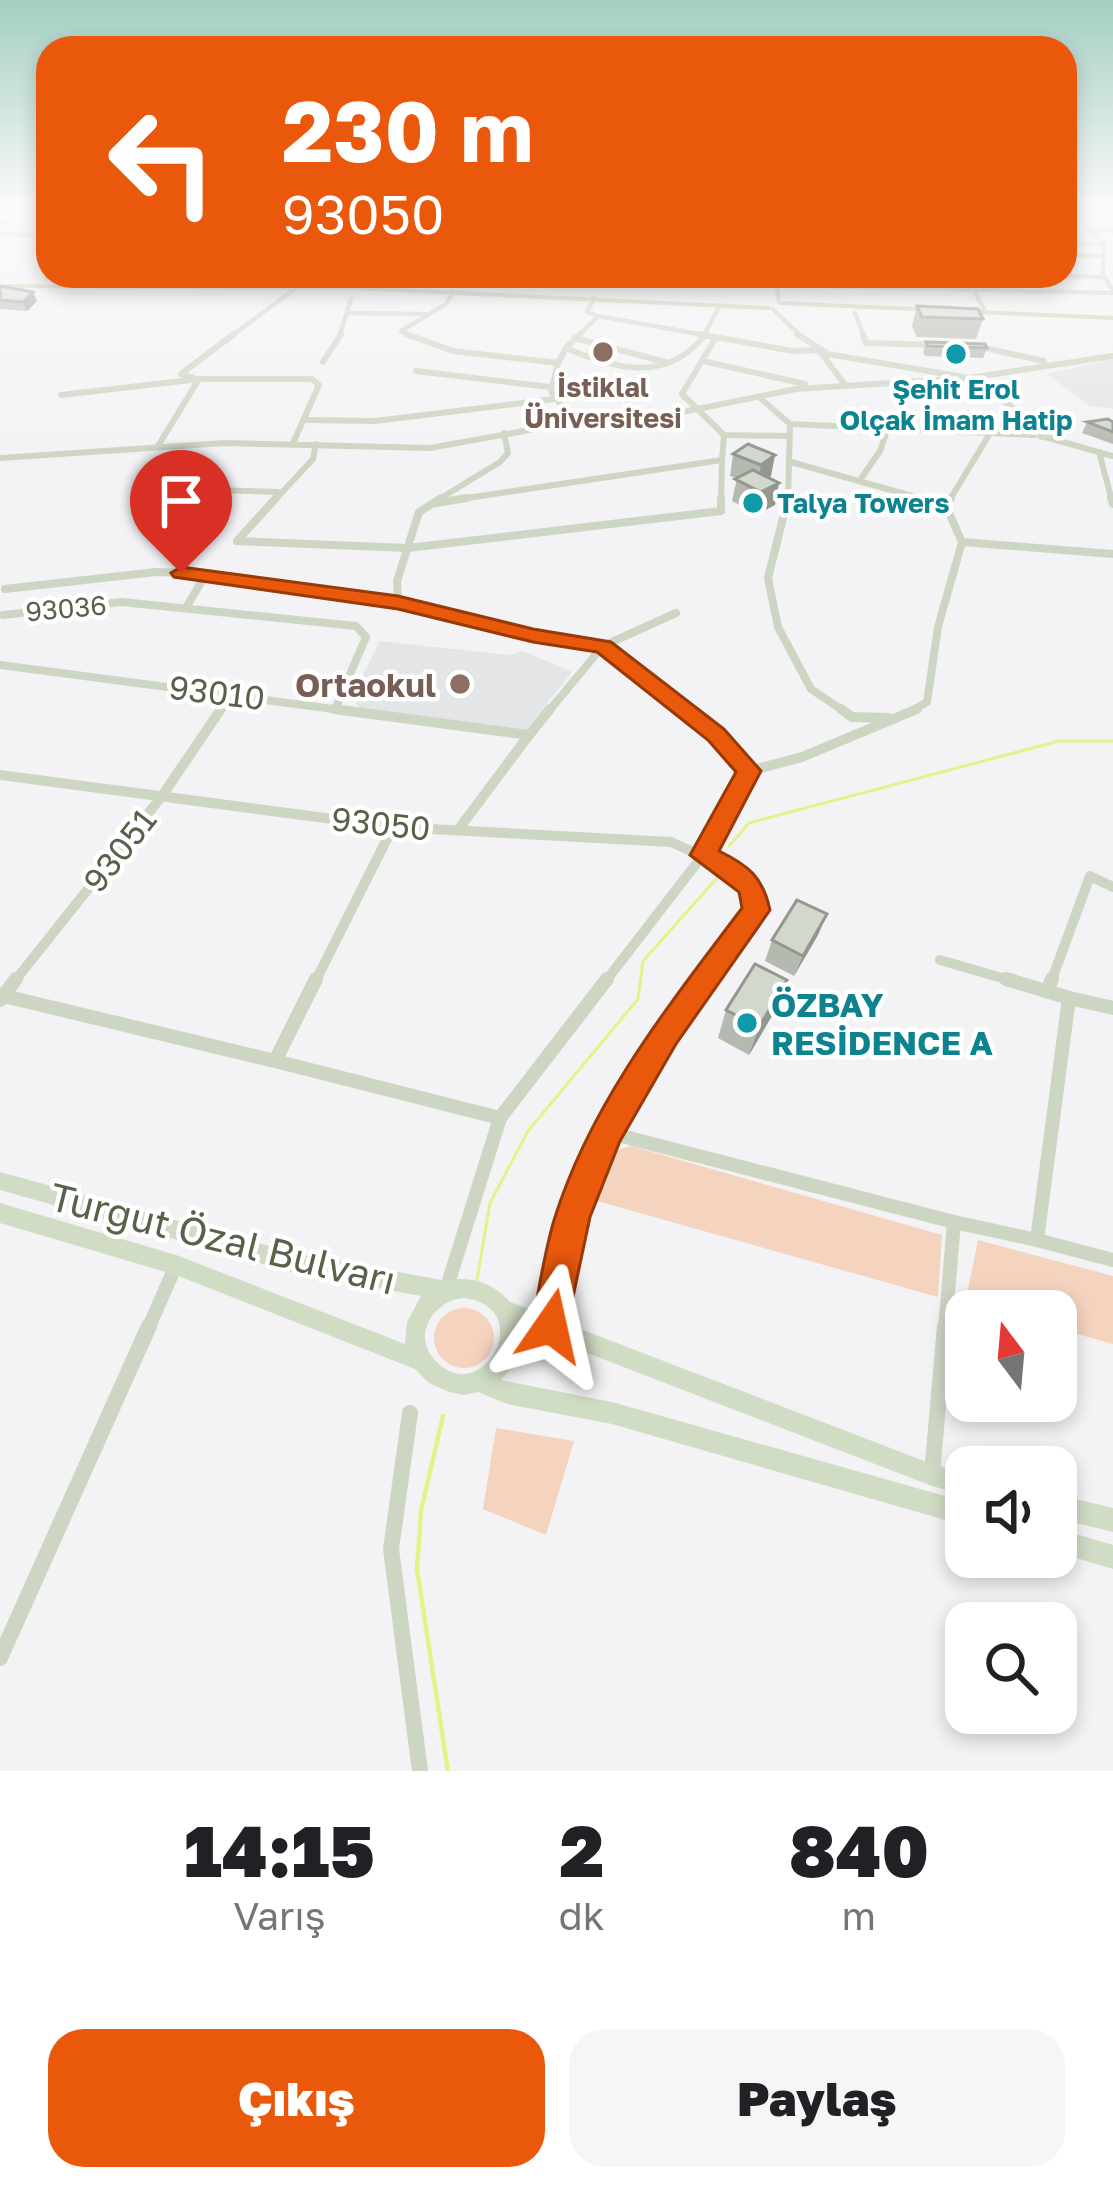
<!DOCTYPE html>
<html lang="tr">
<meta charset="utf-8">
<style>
:root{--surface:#fff;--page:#f6f6f6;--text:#202124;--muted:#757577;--accent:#ea580c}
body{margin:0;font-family:"Golos Text",sans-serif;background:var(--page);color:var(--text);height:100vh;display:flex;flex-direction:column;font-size:45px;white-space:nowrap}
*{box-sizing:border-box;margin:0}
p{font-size:39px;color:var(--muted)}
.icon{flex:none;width:66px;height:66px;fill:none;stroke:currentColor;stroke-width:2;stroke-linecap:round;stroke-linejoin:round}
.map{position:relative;height:1771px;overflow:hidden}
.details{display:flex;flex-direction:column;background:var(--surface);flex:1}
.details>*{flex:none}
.guide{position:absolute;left:36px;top:36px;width:1041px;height:252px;border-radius:36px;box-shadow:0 6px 18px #0003;background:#ea580c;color:#fff;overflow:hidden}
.needle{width:78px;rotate:344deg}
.controls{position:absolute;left:945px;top:1290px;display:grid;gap:24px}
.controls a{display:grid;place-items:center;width:132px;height:132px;border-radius:24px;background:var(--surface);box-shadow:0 6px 18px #0003;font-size:60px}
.pin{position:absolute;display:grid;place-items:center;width:102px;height:102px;color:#fff;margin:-123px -51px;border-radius:50% 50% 50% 0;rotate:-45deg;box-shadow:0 0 12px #0007}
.pin .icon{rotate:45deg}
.me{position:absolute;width:132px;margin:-66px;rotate:11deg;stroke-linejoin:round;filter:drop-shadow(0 0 9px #0008)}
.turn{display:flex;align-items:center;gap:42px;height:252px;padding:0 48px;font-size:54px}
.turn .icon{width:156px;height:156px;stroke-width:2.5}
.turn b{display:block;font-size:84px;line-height:102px}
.eta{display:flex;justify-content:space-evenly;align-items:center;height:204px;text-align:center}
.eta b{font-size:72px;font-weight:800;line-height:84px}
.button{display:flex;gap:24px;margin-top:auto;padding:24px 48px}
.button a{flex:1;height:138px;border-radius:36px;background:var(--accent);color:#fff;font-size:48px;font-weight:800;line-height:138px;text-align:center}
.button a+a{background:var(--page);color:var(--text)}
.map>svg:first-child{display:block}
</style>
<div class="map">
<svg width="1113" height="1771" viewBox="0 0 1113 1771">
<rect width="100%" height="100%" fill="#f3f3f5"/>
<g fill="#e4e5e6">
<path d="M1113,359V409L1090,406L1047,374Z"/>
<path d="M380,641L509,655L523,651L572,672L526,730L359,708L352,696Z"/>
</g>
<g fill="#f4d3bf">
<path d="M829,276L965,278L971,285L793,284L781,279L828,281Z"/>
<path d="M631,1146L942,1235L938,1297L590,1199L617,1150Z"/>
<path d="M978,1240L1113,1276V1344L1056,1328V1311H990L965,1304Z"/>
<circle cx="464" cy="1338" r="30"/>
<path d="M496,1428L574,1441L546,1535L483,1509Z"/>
</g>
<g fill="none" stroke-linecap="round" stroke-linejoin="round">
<g stroke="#dff589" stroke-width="3">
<path d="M729,846L749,823L1059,741H1113"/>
<path d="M477,1280L490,1203L528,1131L638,999L643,961L719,876"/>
</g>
<path stroke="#dff589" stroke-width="4.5" d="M443,1416L421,1511L417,1569L448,1771"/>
<g stroke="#cdd5c3" stroke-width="4.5">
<path d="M15,207L48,209"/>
<path d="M1074,215L1104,243L1103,274L1113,291"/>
<path d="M0,222L10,223"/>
<path d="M1089,231H1113"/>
<path d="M0,234L48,236"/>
<path d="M1065,242L1104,245"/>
<path d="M1065,255L1101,256"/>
<path d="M475,276L491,286"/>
<path d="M738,276L777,282"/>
<path d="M964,276L975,277L981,287"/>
<path d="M1058,276L1105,277"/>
<path d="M46,279L52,276"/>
<path d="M776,279L779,302"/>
<path d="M139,280L143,276"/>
<path d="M183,280L193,276"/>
<path d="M350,281L354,276"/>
<path d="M777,285L1113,293"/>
<path d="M972,287L985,311"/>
<path d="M773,309L802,337"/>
<path d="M348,313L425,314"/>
<path d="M855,313L864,337"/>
<path d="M598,316L715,337"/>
<path d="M230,337L297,287"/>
<path d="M339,337L351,299"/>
<path d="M411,337L401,331L446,304L453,292"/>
<path d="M577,337L598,316L587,312L594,298"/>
<path d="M703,337L720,305"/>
</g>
<g stroke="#cdd5c3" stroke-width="6">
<path d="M406,334L453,351L558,363L566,348"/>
<path d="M580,334L566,348C617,370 667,383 706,334"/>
<path d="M698,334L793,351L819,350L845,385"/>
<path d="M797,334L828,354L969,378L1113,356"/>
<path d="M863,334L866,343L939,345"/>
<path d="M575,338L665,362"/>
<path d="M715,339L682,394L724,435L787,436"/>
<path d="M975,346L1044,361"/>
<path d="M703,361L805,384"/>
<path d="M323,362L341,334"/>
<path d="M558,363L551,391L574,422"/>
<path d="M416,371L550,387"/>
<path d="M194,378L181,374L234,334"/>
<path d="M61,395L199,379H312L319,385L293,443"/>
<path d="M759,397L790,424L1034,435"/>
<path d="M306,420L375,421L554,399"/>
<path d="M1045,437L1113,456"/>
<path d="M158,446L199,379"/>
<path d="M1099,452L1112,501"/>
<path d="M0,458L224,443L430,448L574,422L653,418L796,389L969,378L1016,410L1031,428"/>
<path d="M791,462L930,501"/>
<path d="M860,480L880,451L887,430"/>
<path d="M141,488L279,492"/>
<path d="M274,501L313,459L316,444"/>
<path d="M436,501L500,462L508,453L504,433"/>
<path d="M447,501L722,460L724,435"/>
<path d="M721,501L722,460"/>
<path d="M788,501L790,424"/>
<path d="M949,501L992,430"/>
</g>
<g stroke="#cdd5c3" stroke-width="8">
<path d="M788,498L768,578L778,627L811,689L845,712"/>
<path d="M919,498L946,506"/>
<path d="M1111,498L1113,504"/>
<path d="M436,503L467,498"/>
<path d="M237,541L408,548L721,511V498"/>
<path d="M237,541L276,498"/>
<path d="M962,542L1113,554"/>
<path d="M5,589L156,572L206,574L398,602L533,635L603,646L688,712"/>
<path d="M398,602L397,581L419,512L441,498"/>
<path d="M187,606L206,574"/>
<path d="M3,615L122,602L356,626L366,637L336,707"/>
<path d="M0,665L356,712"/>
<path d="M219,712L231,694"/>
<path d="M548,712L603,646L676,613"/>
<path d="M910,712L927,702L938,627L962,542L946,506L951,498"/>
</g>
<g stroke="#cdd5c3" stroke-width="10">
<path d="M334,709L529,735L458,830"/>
<path d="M841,709L852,717L888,718"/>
<path d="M529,735L550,709"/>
<path d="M749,771L802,757L917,709"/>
<path d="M0,775L393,827L671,842L733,870L752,888L756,910L702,982"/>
<path d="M940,960L1016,982"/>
<path d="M14,982L162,796L221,709"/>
<path d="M315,982L393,827"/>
<path d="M605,982L703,855L749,771L716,734L684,709"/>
<path d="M1051,982L1090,876L1113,887"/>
</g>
<g stroke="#cdd5c3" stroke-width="14">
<path d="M316,979L275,1061L500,1118"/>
<path d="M1006,979L1069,998"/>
<path d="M1047,992L1052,979"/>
<path d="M0,995L275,1061"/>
<path d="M0,1000L16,979"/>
<path d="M606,1132L954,1222"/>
<path d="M1037,1240L1113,1260"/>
<path d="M446,1290L500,1118L607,979"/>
<path d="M551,1326C558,1289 561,1251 572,1216C600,1128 651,1053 704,979"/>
<path d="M148,1329L176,1265"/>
<path d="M945,1329L954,1222L1037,1240L1069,998L1113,1008"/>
</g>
<g stroke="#cdd5c3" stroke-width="16">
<path d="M410,1413L391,1549L420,1771"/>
<path d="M932,1474L945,1326"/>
<path d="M0,1658L149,1326"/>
</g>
<g fill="#d0dcc4" fill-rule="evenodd">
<path d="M1065,213L1113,214V218L1065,217Z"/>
<path d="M1039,424L1053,427L1058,435L1041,440L1026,431Z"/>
<path d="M0,1172L295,1253L447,1281C471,1275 493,1283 510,1302L932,1464L966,1473V1495L932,1486L520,1327C523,1347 516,1365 501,1380L612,1402L966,1502V1526L612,1424L507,1404L478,1392L463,1395L449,1392L429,1383L415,1369L176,1275L0,1223V1203L176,1255L405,1344L407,1322L421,1296L295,1273L0,1190ZM463,1298C540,1306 481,1413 434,1359C412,1334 434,1301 463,1298Z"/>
<path d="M1056,1494L1113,1508V1532L1056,1518Z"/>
<path d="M1056,1528L1113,1545V1569L1056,1552Z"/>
</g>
<g fill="#c2d3b0" fill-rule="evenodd">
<path d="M0,284L354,286L769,306L773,308L769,310L354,290L0,288Z"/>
<path d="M782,301L1113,316V320L779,305Z"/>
</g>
</g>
<g fill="#b5bab1">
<path d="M0,286L37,301L27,311L0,309Z"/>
<path d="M917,306L983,319L976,339L917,337L912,326Z"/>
<path d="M926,342L987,348L983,358L925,356L923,352Z"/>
<path d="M1087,422H1113V444L1082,433Z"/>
<path d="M733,454L775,455L769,478L775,505L757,514L732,501L737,478L730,476Z"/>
<path d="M818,935L794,976L765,961L772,940Z"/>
<path d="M787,980L776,1009L749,1055L718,1038L726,1010Z"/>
</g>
<g fill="#939790">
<path d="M33,292L37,301L27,311L23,302Z"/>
<path d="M775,455L771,476L757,487L761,465Z"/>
<path d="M779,483L775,505L757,514L761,492Z"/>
<path d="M827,914L818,935L794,976L803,956Z"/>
<path d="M787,980L776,1009L749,1055L759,1027Z"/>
</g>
<g fill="#d2d8ce" stroke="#939790" stroke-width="3">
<path d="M0,286L33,292L23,302L0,300Z"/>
<path d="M917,306L978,309L983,319L922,317Z"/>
<path d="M926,342L985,344L987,348L928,346Z"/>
<path d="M1108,419L1113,422V432L1087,422Z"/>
<path d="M748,444L775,455L761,465L733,454Z"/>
<path d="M753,470L779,483L761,492L735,479Z"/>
<path d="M797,900L827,914L803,956L772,940Z"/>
<path d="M755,964L787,980L759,1027L726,1010Z"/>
</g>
<linearGradient id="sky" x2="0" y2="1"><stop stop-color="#a4cec2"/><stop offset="0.45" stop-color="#fafafa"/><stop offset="1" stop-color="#fafafa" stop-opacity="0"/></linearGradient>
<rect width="1113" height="455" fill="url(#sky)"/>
<path fill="#ea580c" stroke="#983908" stroke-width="3" d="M181,567L398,596L533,629L611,642L724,729L761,771L719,851C748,865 763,877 770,910L676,1044L620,1141L590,1217L564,1339L551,1345L537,1339L532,1326C539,1290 544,1252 555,1217C592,1100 670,1004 742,908L739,892L690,855L736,772L708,740L597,652L533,642L398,609L174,577L171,573Z"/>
<g fill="#8d6e63" stroke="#fff" stroke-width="4.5">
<circle cx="603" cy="352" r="12"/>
<circle cx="460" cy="684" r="12"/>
</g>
<g fill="#0f9aa8" stroke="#fff" stroke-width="4.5">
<circle cx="956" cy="354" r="12"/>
<circle cx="753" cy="503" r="12"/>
<circle cx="747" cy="1023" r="12"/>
</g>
<g text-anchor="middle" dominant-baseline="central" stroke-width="9" stroke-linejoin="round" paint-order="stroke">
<g font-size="27" font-weight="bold" fill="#785e54" stroke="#fff">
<text x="603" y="387">İstiklal<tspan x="603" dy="31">Üniversitesi</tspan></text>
</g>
<g font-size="27" font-weight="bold" fill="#0d838f" stroke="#fff">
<text x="956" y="389">Şehit Erol<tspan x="956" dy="31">Olçak İmam Hatip</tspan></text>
<text x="777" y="503" text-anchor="start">Talya Towers</text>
</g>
<g font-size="27" fill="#566348" stroke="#fff">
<text transform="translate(66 608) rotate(-5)">93036</text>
</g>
<g font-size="33" font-weight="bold" fill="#785e54" stroke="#fff" text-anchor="end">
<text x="436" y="684">Ortaokul</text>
</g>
<g font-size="33" fill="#566348" stroke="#fff">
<text transform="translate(217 692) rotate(7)">93010</text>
<text transform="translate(381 823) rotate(6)">93050</text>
<text transform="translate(119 850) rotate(-52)">93051</text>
</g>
<g font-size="33" font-weight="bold" fill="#0d838f" stroke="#fff" text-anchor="start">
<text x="771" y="1004">ÖZBAY<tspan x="771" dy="38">RESİDENCE A</tspan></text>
</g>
<g font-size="39" fill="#566348" stroke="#fff">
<text transform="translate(223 1238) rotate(14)">Turgut Özal Bulvarı</text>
</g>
</g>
</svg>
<div class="controls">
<a><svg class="needle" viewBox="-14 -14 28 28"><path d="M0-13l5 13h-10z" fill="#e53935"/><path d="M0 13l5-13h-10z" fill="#757577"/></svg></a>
<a><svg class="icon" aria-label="sound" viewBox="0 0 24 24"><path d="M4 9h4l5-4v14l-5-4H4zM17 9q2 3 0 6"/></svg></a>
<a><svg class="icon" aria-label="search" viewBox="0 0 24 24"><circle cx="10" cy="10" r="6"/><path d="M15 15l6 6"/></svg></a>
</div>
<div class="pin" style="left:181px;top:573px;background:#d93025"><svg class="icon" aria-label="arrive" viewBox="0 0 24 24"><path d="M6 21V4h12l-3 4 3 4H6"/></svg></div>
<svg class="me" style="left:551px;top:1326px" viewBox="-20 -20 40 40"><path d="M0-17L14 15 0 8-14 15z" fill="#ea580c" stroke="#fff" stroke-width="4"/></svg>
<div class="guide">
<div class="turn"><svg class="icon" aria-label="left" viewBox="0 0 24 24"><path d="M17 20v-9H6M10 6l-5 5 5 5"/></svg><div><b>230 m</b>93050</div></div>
</div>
</div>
<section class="details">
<div class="eta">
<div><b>14:15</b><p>Varış</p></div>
<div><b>2</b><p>dk</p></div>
<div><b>840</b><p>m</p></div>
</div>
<div class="button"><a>Çıkış</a><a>Paylaş</a></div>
</section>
